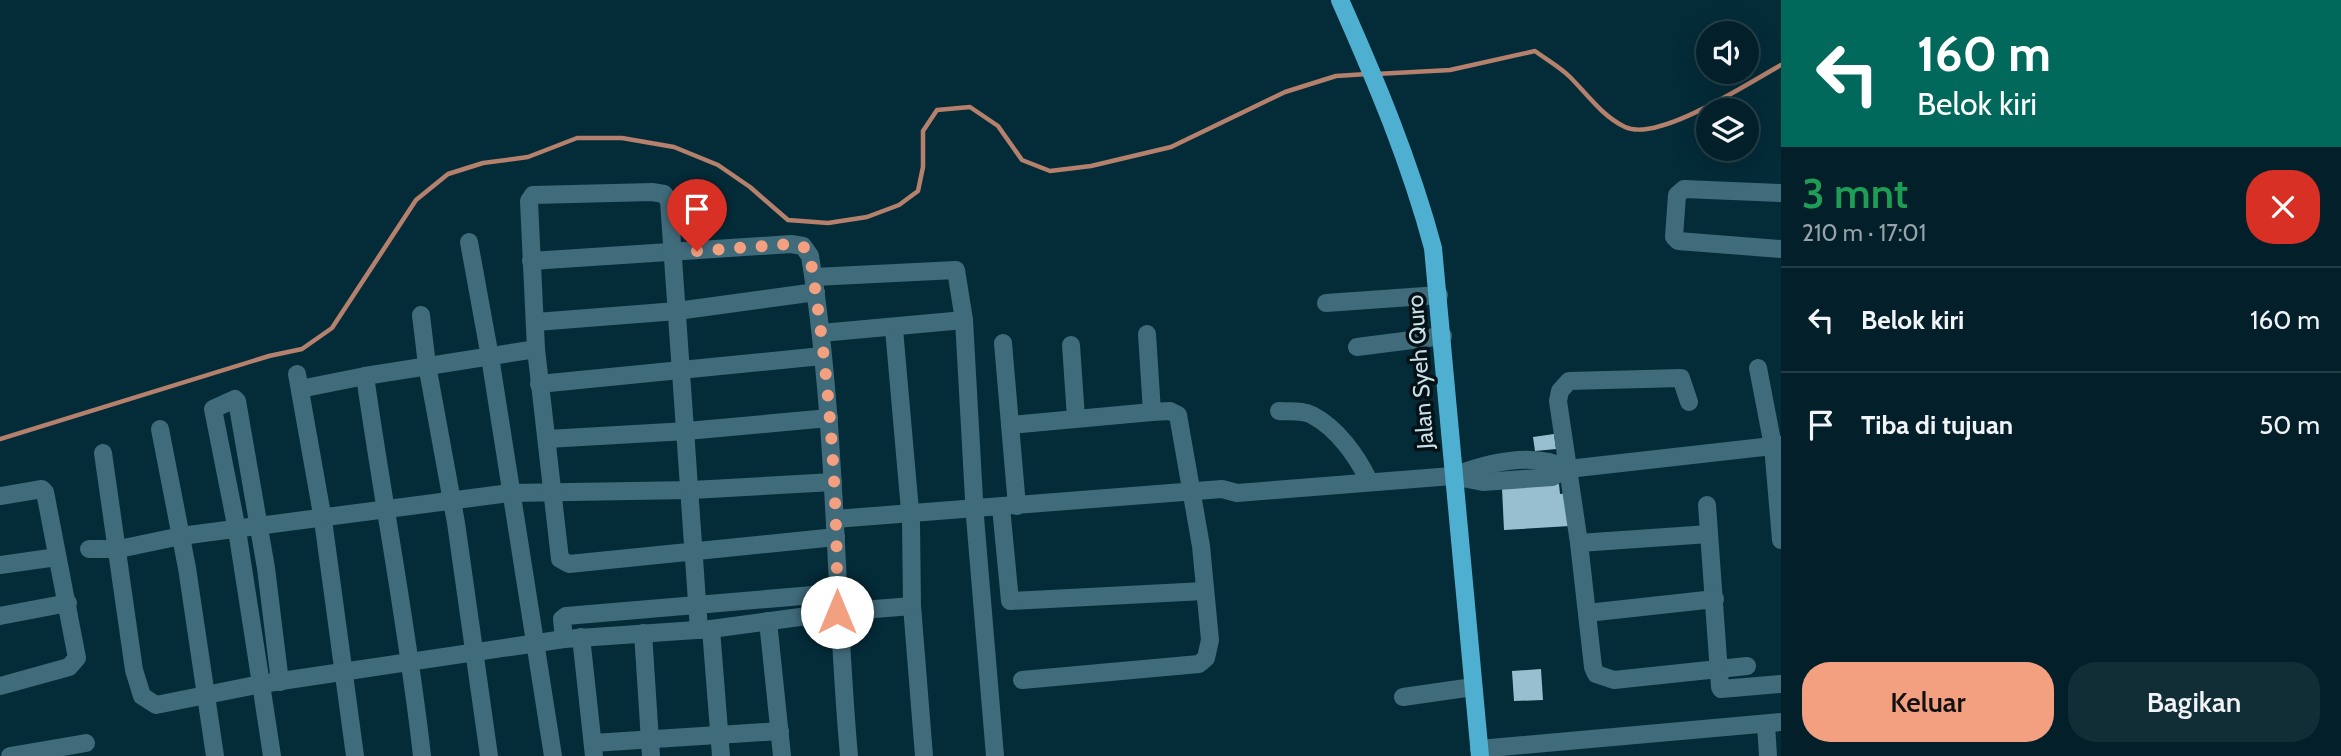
<!DOCTYPE html>
<html lang="id">
<meta charset="utf-8">
<style>
:root{--surface:#03202a;--page:#112d36;--text:#f1f3f6;--muted:#97a3a8;--line:#243e47;--accent:#f3a081}
body{margin:0;font-family:Cabin,sans-serif;background:var(--page);color:var(--text);height:100vh;display:flex;flex-direction:column;font-size:26px;white-space:nowrap}
*{box-sizing:border-box;margin:0}
p{font-size:23px;color:var(--muted)}
.icon{flex:none;width:38px;height:38px;fill:none;stroke:currentColor;stroke-width:2;stroke-linecap:round;stroke-linejoin:round}
.map{position:relative;flex:1;overflow:hidden}
.side{display:flex;flex-direction:column;background:var(--surface);width:560px}
.side>*{flex:none}
.hud{background:#00695c;color:#fff;overflow:hidden}
.buttons{position:absolute;left:1696px;top:21px;display:grid;gap:14px}
.buttons a{display:grid;place-items:center;width:63px;height:63px;border-radius:50%;background:var(--surface);box-shadow:0 7px 28px #0002,0 0 0 2px var(--line);font-size:35px}
.pin{position:absolute;display:grid;place-items:center;width:60px;height:60px;color:#fff;margin:-72px -30px;border-radius:50% 50% 50% 0;rotate:-45deg;box-shadow:0 0 7px #0007}
.pin .icon{rotate:45deg}
.me{position:absolute;width:77px;margin:-38px;rotate:0deg;stroke-linejoin:round;filter:drop-shadow(0 0 5px #0008)}
.turn{display:flex;align-items:center;gap:24px;height:147px;padding:0 21px;font-size:32px}
.turn .icon{width:91px;height:91px;stroke-width:2.5}
.turn b{display:block;font-size:49px;line-height:60px}
.round{display:grid;place-items:center;flex:none;width:74px;height:74px;border-radius:28px;background:var(--page)}
.summary{display:flex;align-items:center;justify-content:space-between;height:119px;padding:0 21px}
h1{font-size:42px;font-weight:600;line-height:52px;color:#1e9e55}
.primary-button{display:flex;gap:14px;margin-top:auto;padding:14px 21px}
.primary-button a{flex:1;height:80px;border-radius:28px;background:var(--accent);color:#111;font-size:28px;font-weight:600;line-height:80px;text-align:center}
.primary-button a+a{background:var(--page);color:var(--text)}
ul{padding:0;list-style:none}
li{display:flex;align-items:center;gap:21px;height:105px;padding:0 21px;border-top:2px solid var(--line)}
li div{flex:1}
li b{display:block;font-size:26px}
li em{font-style:normal}
main{display:flex;flex:1;min-height:0}
.map>svg:first-child{display:block}
</style>
<main>
<div class="map">
<svg width="1781" height="756" viewBox="0 0 1781 756">
<rect width="100%" height="100%" fill="#042b38"/>
<g fill="none" stroke-linecap="round" stroke-linejoin="round">
<g stroke="#b5806c" stroke-width="4.5">
<path d="M1376,74L1450,70L1535,51C1547,60 1560,67 1570,77C1587,94 1602,116 1625,127C1658,143 1750,82 1781,65"/>
<path d="M0,439L269,356L302,349L332,328L416,200L448,174L483,163L528,157L577,138H622L674,147L718,165L750,187L788,220L828,223L867,217L899,205L918,191L923,167V131L937,110L970,107L998,126L1022,160L1050,171L1091,166L1171,147L1285,92L1336,76L1367,74"/>
</g>
</g>
<g fill="#98bfcf">
<path d="M1554,434L1556,449L1535,451L1533,437Z"/>
<path d="M1559,484L1560,494L1568,493L1570,526L1504,530L1502,488Z"/>
<path d="M1541,669L1543,700L1514,701L1512,671Z"/>
</g>
<g fill="none" stroke-linecap="round" stroke-linejoin="round">
<g stroke="#406b7b" stroke-width="18">
<path d="M1781,193L1684,189L1677,195L1674,237L1678,241L1781,249"/>
<path d="M469,242L490,357L553,756"/>
<path d="M531,261L791,244L803,246L810,256C837,421 834,589 849,756"/>
<path d="M814,277L956,270L964,320L975,517L995,756"/>
<path d="M1326,303L1439,295"/>
<path d="M421,315L427,365L456,523L489,756"/>
<path d="M536,322L677,311L816,292"/>
<path d="M894,329L911,522L912,606L924,756"/>
<path d="M821,333L964,320"/>
<path d="M1147,334L1152,412"/>
<path d="M1003,343L1017,506"/>
<path d="M1071,345L1076,418"/>
<path d="M1357,347L1443,336"/>
<path d="M1758,368L1773,446L1781,540"/>
<path d="M297,374L323,520L355,756"/>
<path d="M539,384L822,356"/>
<path d="M300,389L365,376"/>
<path d="M1689,402L1681,378L1569,381L1560,391L1558,401L1579,543L1593,667L1596,674L1614,680L1747,666"/>
<path d="M1279,411C1290,412 1303,410 1312,415C1337,428 1357,456 1369,481"/>
<path d="M1010,425L1152,412L1170,411L1178,415L1201,546L1210,640L1206,658L1199,664L1022,680"/>
<path d="M160,429L187,568L215,756"/>
<path d="M547,439L687,431L829,418"/>
<path d="M103,453L134,670L142,696L156,705L261,684L237,530L213,409L235,399L237,401L266,568L280,682"/>
<path d="M1453,476C1487,463 1534,451 1568,469"/>
<path d="M0,496L42,489L45,492L77,658L69,667L0,686"/>
<path d="M1707,505L1720,687L1721,689L1781,684"/>
<path d="M1001,507L1010,601L1204,591"/>
<path d="M835,519L1222,489L1237,493L1452,476L1483,482L1552,477L1568,469L1781,445"/>
<path d="M1579,543L1709,534"/>
<path d="M89,549H119L181,536L510,493L692,490L833,482"/>
<path d="M0,565L57,557"/>
<path d="M1587,613L1715,599"/>
<path d="M0,616L68,603"/>
<path d="M768,621L782,756"/>
<path d="M711,629L721,756"/>
<path d="M699,630L669,201L664,194L652,192L533,195L529,201L536,349L560,559L569,564L836,537"/>
<path d="M643,633L651,756"/>
<path d="M581,637L594,756"/>
<path d="M564,639L562,619L566,616L837,593"/>
<path d="M1403,697L1473,687"/>
<path d="M1766,724L1768,756"/>
<path d="M593,743L780,731"/>
<path d="M1479,749L1781,722"/>
<path d="M10,756L86,743"/>
<path d="M272,756L261,684L564,639L711,629L837,612L912,606"/>
<path d="M422,756C408,629 383,503 365,376L536,349"/>
</g>
<path stroke="#4fafd1" stroke-width="18" d="M1340,0C1376,81 1410,162 1433,248L1480,756"/>
</g>
<g fill="none" stroke-linecap="round" stroke-linejoin="round">
<path stroke="#f3a081" stroke-width="12" stroke-dasharray="0 21.6" d="M697,251L791,244L803,246L810,256C829,372 838,494 837,612"/>
</g>
<g text-anchor="middle" dominant-baseline="central" stroke-width="7" stroke-linejoin="round" paint-order="stroke">
<g font-size="23" fill="#cbdfe7" stroke="#041217">
<text transform="translate(1420 372) rotate(-94)">Jalan Syeh Quro</text>
</g>
</g>
</svg>
<div class="buttons">
<a><svg class="icon" aria-label="sound" viewBox="0 0 24 24"><path d="M4 9h4l5-4v14l-5-4H4zM17 9q2 3 0 6"/></svg></a>
<a><svg class="icon" aria-label="layers" viewBox="0 0 24 24"><path d="M12 4l9 5-9 5-9-5zM3 14l9 5 9-5"/></svg></a>
</div>
<div class="pin" style="left:697px;top:251px;background:#d93025"><svg class="icon" aria-label="arrive" viewBox="0 0 24 24"><path d="M6 21V4h12l-3 4 3 4H6"/></svg></div>
<svg class="me" style="left:837px;top:612px" viewBox="-20 -20 40 40"><circle r="19" fill="#fff"/><path d="M0-13L10 11 0 6-10 11z" fill="#f3a081"/></svg>
</div>
<section class="side">
<div class="hud">
<div class="turn"><svg class="icon" aria-label="left" viewBox="0 0 24 24"><path d="M17 20v-9H6M10 6l-5 5 5 5"/></svg><div><b>160 m</b>Belok kiri</div></div>
</div>
<div class="summary"><div><h1>3 mnt</h1><p>210 m · 17:01</p></div><a class="round" style="background:#d93025;color:#fff"><svg class="icon" aria-label="close" viewBox="0 0 24 24"><path d="M6 6l12 12M18 6L6 18"/></svg></a></div>
<ul>
<li><svg class="icon" aria-label="left" viewBox="0 0 24 24"><path d="M17 20v-9H6M10 6l-5 5 5 5"/></svg><div><b>Belok kiri</b></div><em>160 m</em></li>
<li><svg class="icon" aria-label="arrive" viewBox="0 0 24 24"><path d="M6 21V4h12l-3 4 3 4H6"/></svg><div><b>Tiba di tujuan</b></div><em>50 m</em></li>
</ul>
<div class="primary-button"><a>Keluar</a><a>Bagikan</a></div>
</section>
</main>
